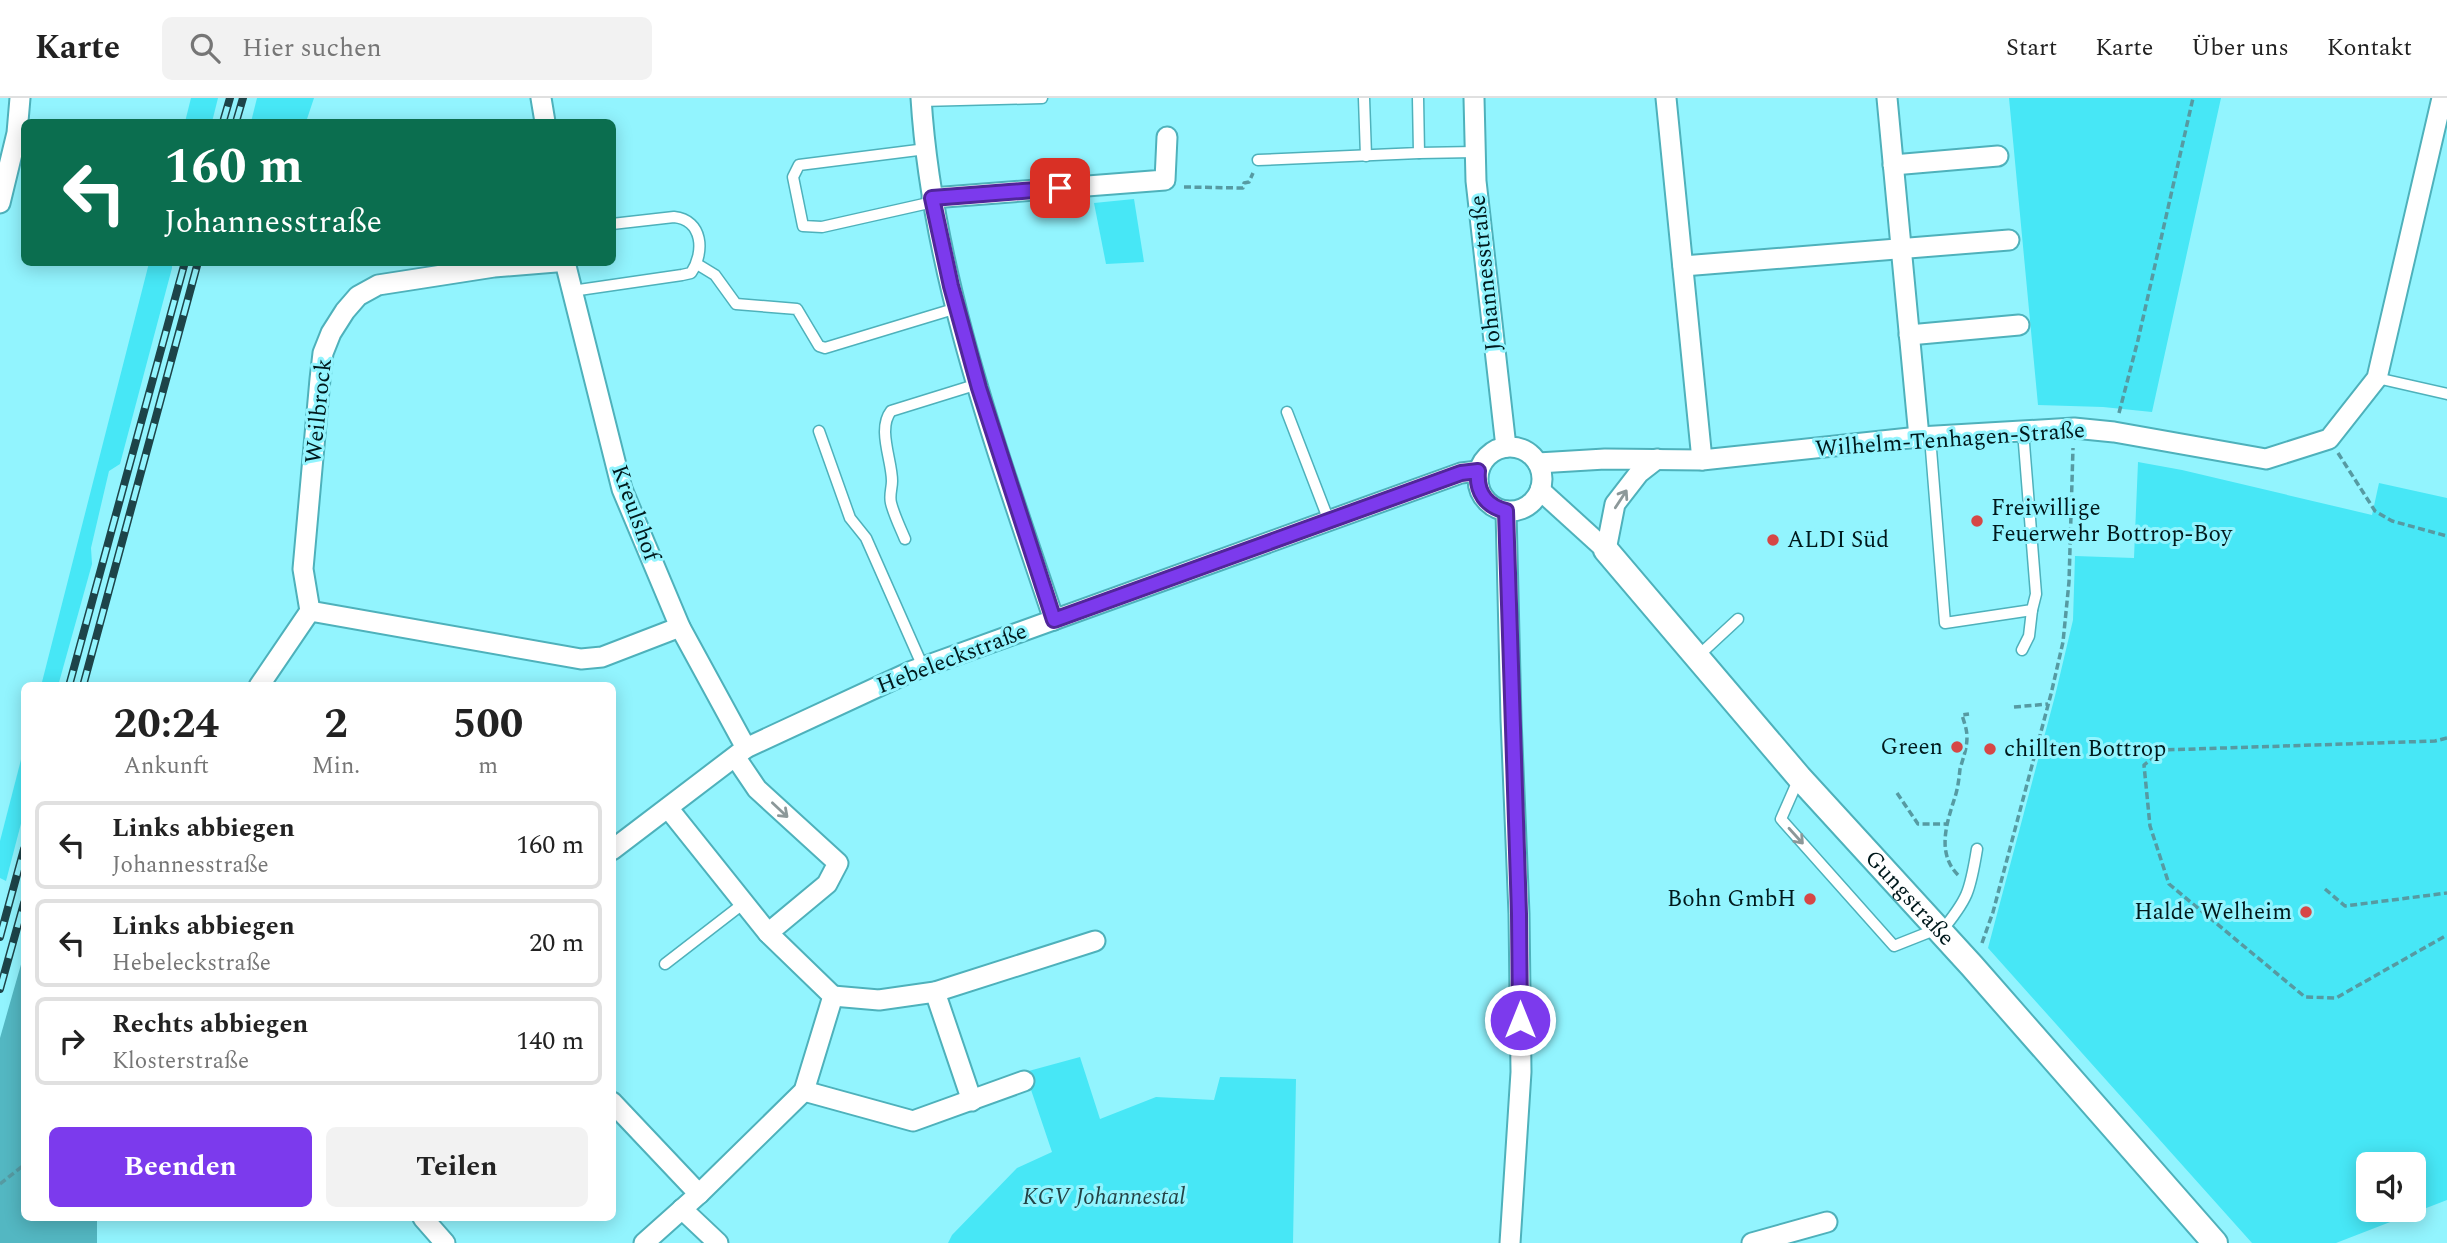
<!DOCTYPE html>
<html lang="de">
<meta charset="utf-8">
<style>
:root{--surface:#fff;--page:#f2f2f2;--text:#222;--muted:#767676;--line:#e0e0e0;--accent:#7c3aed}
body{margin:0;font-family:Spectral,serif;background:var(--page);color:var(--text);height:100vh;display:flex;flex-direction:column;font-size:26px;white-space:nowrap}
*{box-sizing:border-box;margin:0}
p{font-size:23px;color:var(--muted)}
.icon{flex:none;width:38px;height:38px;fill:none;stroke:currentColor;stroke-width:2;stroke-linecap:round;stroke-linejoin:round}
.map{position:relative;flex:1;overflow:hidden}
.details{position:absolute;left:21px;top:584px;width:595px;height:539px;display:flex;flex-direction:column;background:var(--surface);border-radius:10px;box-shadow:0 4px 18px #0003}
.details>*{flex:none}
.hud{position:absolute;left:21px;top:21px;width:595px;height:147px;border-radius:10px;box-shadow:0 4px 18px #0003;background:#0b6e4f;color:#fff;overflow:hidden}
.fabs{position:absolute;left:2356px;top:1054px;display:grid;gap:14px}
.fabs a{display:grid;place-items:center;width:70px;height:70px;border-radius:10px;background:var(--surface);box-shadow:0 4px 18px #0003;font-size:35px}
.pin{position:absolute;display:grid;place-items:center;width:60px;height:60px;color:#fff;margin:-30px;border-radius:14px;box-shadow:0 4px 10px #0006}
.me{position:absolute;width:77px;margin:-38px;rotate:0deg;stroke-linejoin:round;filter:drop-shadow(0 0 5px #0008)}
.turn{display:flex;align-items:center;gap:24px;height:147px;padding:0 28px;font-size:32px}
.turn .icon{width:91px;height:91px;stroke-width:2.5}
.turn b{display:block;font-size:49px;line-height:60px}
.eta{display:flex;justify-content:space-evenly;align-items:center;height:119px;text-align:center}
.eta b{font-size:42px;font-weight:700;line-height:49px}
.action{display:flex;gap:14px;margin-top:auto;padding:14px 28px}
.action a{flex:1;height:80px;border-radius:10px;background:var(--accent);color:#fff;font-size:28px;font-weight:700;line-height:80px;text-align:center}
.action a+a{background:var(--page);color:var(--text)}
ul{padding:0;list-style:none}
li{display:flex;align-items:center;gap:21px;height:88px;margin:0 14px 10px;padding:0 14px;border:4px solid var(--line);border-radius:10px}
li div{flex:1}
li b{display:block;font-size:26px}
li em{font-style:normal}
header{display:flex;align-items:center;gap:42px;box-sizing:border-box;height:98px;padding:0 35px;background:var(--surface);border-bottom:2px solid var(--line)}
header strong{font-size:33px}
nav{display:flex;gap:38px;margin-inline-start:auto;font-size:24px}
.search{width:490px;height:63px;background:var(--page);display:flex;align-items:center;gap:18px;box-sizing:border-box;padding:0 24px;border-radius:10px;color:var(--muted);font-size:26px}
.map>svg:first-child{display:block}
</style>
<header>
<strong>Karte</strong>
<div class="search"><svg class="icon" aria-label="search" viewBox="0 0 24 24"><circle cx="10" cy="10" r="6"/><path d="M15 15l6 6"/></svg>Hier suchen</div>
<nav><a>Start</a><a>Karte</a><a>Über uns</a><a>Kontakt</a></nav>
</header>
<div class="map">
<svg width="2447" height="1145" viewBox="0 0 2447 1145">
<rect width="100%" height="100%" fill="#92f4fe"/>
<g fill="#47e7f6" fill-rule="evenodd">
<path d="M191,0H218L212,24H185Z"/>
<path d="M257,0H314L306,24H251Z"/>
<path d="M2009,0H2221L2152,314L2103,309L2038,307Z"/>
<path d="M1134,101L1144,164L1106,166L1094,105Z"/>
<path d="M149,165H172V170L120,366L109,373L91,450L92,466L58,588H41Z"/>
<path d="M2138,364L2182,372L2372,417L2379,385L2447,400V1102L2336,1145H2252L1988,850L2055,598L2073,522L2075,458L2134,460ZM2368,1066H2413V1111H2368Z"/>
<path d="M24,650V714L6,783L0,780V743Z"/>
<path d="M1080,959L1100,1021L1156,999L1214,1002L1220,979L1296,981L1293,1145H948L952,1137L1017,1070L1052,1054L1025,974Z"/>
</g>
<path fill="#53b7c2" d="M24,856V1120H97V1145H0V940Z"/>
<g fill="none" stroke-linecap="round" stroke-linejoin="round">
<g stroke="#4eb1bb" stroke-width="13">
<g id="service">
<path d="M1364,0L1366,58"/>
<path d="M921,3L1042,0"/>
<path d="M926,51L799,67L793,79L803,128L822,129L933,104"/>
<path d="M1419,55L1475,54"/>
<path d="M1258,62L1419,55L1418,0"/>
<path d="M697,166L715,177L736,206L797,211L819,248L825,250L957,210"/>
<path d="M572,193L682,177L691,175C705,154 703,122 674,119L612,126"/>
<path d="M2377,280L2447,296"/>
<path d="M1287,314L1329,423"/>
<path d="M819,333L850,420L866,440L923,569"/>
<path d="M1930,339L1945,525L2032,512L2036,496L2023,333"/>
<path d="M905,441C900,429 894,417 891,405C889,397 892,391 892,383C892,362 877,331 891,313L978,286"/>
<path d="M2022,552L2029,538L2032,512"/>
<path d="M1697,559L1738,521"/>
<path d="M1799,680L1781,721L1894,848L1937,831"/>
<path d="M1940,835C1968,801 1970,794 1977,751"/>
<path d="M665,866L744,805"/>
</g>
</g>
<g stroke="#4eb1bb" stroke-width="23">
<g id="minor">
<path d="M541,0L545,24"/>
<path d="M921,0C932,177 998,355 1054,522"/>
<path d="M1474,0L1476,83L1506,349"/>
<path d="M1666,0L1702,362"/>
<path d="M1887,0L1919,339"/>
<path d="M1893,67L1998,58"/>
<path d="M932,100L1165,82L1167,39"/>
<path d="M0,105L17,35L20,0"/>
<path d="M556,164L494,169L378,187L358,198L345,213L331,235L323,255L320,281L303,471L310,513L581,561L602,559L680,529"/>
<path d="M565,164L622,391L680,529L746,650"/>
<path d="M1683,168L2009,142"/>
<path d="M1909,237L2019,227"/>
<circle cx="1510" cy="381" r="32"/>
<path d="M1538,365L1605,361L1702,362L1919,339L2074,330L2114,334L2266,361L2329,341L2377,280L2442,0"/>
<path d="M1540,392L1606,452"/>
<path d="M1506,413L1511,621L1519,816L1521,974L1510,1145"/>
<path d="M1606,452L1615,406L1639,375L1657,361"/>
<path d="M259,588L310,513"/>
<path d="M736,660L757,691L838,765L827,786L768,835"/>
<path d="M612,752L746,650L912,573L1461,375L1478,373"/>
<path d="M935,894L972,1003"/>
<path d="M833,898L879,902L935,894L1095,843"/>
<path d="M804,993L913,1023L1024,983"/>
<path d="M612,1004L699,1096"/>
<path d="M682,1111L718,1145"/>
<path d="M423,1120L445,1145"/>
<path d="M644,1145L699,1096L804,993L833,898L768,835L668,710"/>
<path d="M1752,1145L1827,1124"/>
</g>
</g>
<g stroke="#4eb1bb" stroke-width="28">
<g id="tertiary">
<path id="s1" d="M1606,452L1799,679L1972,868L2215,1145"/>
</g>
</g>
<g stroke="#569aa2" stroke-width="3.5" stroke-dasharray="7 3.5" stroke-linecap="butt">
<path d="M1184,89L1243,90L1244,85L1249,84L1253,75"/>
<path d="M2119,315L2138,242L2193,0"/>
<path d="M2338,355L2375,413L2392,423L2447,438"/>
<path d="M2014,609L2048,606"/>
<path d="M2447,640L2435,643L2163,652L2144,667L2150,728L2169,786L2305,899L2336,900L2447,837"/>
<path d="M1897,695L1918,726H1946"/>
<path d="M1958,777C1936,755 1947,724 1955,699C1958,690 1959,680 1960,671C1963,660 1967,651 1967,639C1967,631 1964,624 1962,617L1969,616"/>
<path d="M2325,791L2345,808L2447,795"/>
<path d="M1982,845L1993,814L2051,596L2063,544L2069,484L2073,350"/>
<path d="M0,1086L24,1067"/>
</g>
<use href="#service" stroke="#fff" stroke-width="10"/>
<use href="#minor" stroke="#fff" stroke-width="19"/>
<use href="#tertiary" stroke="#fff" stroke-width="24"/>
<g stroke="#1d4449" stroke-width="8">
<g id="rail">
<path d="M223,24L230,0"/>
<path d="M236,24L243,0"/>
<path d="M69,588L185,164"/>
<path d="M83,588L198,164"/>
<path d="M0,839L24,751"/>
<path d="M0,891L24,805"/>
</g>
</g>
<use href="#rail" stroke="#92f4fe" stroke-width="5" stroke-dasharray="16" stroke-linecap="butt"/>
</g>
<defs><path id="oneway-shaft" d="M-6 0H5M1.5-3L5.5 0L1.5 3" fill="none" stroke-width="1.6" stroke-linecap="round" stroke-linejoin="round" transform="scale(1.75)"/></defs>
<g stroke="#8c9899">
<use href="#oneway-shaft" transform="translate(1621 401) rotate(-57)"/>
<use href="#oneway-shaft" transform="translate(780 712) rotate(43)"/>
<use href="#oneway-shaft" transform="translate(1796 738) rotate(48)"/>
</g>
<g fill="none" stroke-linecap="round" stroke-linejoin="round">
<g stroke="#51269a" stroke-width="18">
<path id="route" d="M1060,90L932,100L951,188L979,290L1054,522L1461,375L1478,373C1476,394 1486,408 1506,413L1519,816L1520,922"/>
</g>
<use href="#route" stroke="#7c3aed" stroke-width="12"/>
</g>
<g fill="#d64746" stroke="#92f4fe" stroke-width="2.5">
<circle cx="1977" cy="423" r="7"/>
<circle cx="1773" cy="442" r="7"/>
<circle cx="1957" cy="649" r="7"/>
<circle cx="1990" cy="651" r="7"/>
<circle cx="1810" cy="801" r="7"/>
<circle cx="2306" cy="814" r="7"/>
</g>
<g text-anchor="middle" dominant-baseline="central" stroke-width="6" stroke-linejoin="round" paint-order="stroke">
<g font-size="23" fill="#00191c" stroke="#92f4fe">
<text transform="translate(1486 175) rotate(-96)">Johannesstraße</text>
<text transform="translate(319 313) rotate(-84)">Weilbrock</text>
<text transform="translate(1950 342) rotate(-4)">Wilhelm-Tenhagen-Straße</text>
<text transform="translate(635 415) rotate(70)">Kreulshof</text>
<text transform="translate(952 561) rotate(-21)">Hebeleckstraße</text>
<text stroke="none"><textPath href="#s1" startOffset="462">Gungstraße</textPath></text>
</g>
<g font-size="23" fill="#00191c" stroke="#92f4fe" text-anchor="start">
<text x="1991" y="410">Freiwillige<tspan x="1991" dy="26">Feuerwehr Bottrop-Boy</tspan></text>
<text x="1787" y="442">ALDI Süd</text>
<text x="1943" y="649" text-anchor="end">Green</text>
<text x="2004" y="651">chillten Bottrop</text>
<text x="1796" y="801" text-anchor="end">Bohn GmbH</text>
<text x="2292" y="814" text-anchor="end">Halde Welheim</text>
</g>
<g font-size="23" font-style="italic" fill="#234245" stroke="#92f4fe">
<text x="1104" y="1099">KGV Johannestal</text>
</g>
</g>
</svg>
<div class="fabs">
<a><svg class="icon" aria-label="sound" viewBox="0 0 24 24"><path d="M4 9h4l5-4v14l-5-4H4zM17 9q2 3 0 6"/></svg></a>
</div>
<div class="pin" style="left:1060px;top:90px;background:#d93025"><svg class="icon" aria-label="arrive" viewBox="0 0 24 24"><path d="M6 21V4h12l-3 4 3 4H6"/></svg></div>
<svg class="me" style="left:1520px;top:922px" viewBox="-20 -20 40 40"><circle r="17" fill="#7c3aed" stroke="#fff" stroke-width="3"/><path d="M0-11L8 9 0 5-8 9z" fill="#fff"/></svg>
<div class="hud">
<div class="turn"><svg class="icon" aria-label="left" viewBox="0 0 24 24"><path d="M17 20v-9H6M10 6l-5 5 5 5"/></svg><div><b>160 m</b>Johannesstraße</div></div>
</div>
<section class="details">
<div class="eta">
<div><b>20:24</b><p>Ankunft</p></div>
<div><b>2</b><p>Min.</p></div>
<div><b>500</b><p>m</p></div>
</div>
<ul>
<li><svg class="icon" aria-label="left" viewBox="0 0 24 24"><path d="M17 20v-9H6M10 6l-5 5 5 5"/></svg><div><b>Links abbiegen</b><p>Johannesstraße</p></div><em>160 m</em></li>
<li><svg class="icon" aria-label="left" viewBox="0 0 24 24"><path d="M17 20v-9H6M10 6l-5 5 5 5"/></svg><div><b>Links abbiegen</b><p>Hebeleckstraße</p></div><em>20 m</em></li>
<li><svg class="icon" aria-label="right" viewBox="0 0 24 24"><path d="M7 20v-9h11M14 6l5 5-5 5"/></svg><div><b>Rechts abbiegen</b><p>Klosterstraße</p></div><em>140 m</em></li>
</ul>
<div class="action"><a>Beenden</a><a>Teilen</a></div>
</section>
</div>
